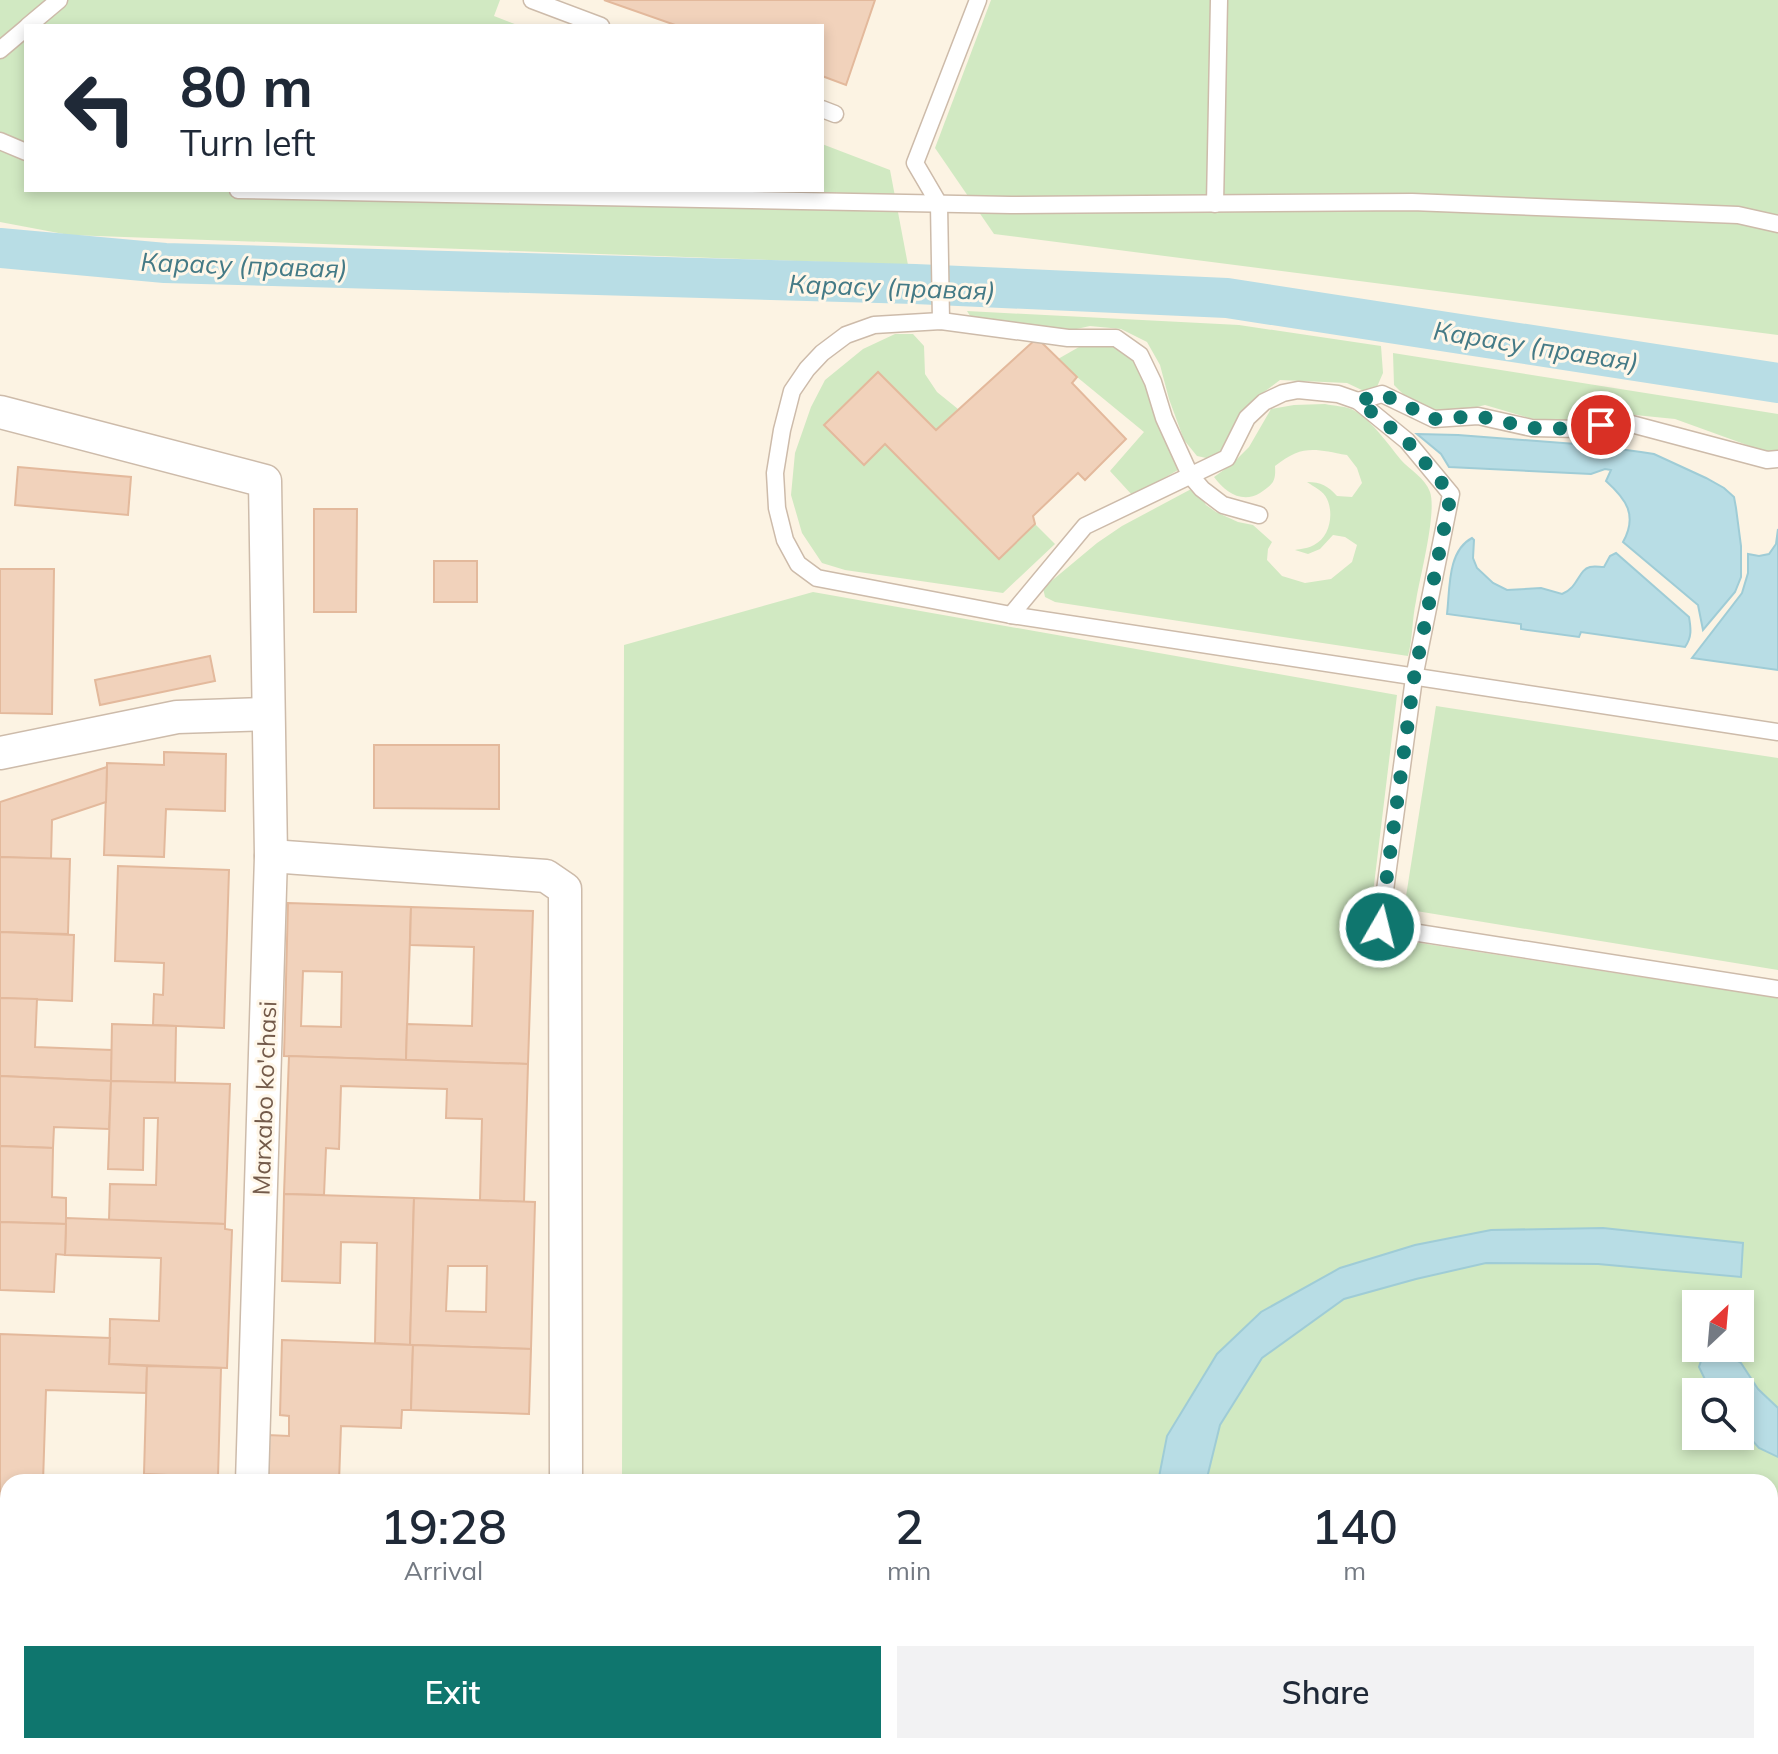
<!DOCTYPE html>
<meta charset="utf-8">
<style>
:root{--surface:#fff;--page:#f2f2f3;--text:#1f2937;--muted:#747a83;--accent:#0f766e}
body{margin:0;font-family:Mulish,sans-serif;background:var(--page);color:var(--text);height:100vh;display:flex;flex-direction:column;font-size:30px;white-space:nowrap}
*{box-sizing:border-box;margin:0}
p{font-size:26px;color:var(--muted)}
.icon{flex:none;width:44px;height:44px;fill:none;stroke:currentColor;stroke-width:2;stroke-linecap:round;stroke-linejoin:round}
.map{position:relative;flex:1;overflow:hidden}
.drawer{position:absolute;left:0px;top:1474px;width:1778px;height:280px;display:flex;flex-direction:column;background:var(--surface);border-radius:24px 24px 0 0;box-shadow:0 4px 12px #0003}
.drawer>*{flex:none}
.banner{position:absolute;left:24px;top:24px;width:800px;height:168px;border-radius:0px;box-shadow:0 4px 12px #0003;background:#fff;color:var(--text);overflow:hidden}
.needle{width:52px;rotate:26deg}
.controls{position:absolute;left:1682px;top:1290px;display:grid;gap:16px}
.controls a{display:grid;place-items:center;width:72px;height:72px;border-radius:0px;background:var(--surface);box-shadow:0 4px 12px #0003;font-size:40px}
.pin{position:absolute;display:grid;place-items:center;width:68px;height:68px;color:#fff;margin:-34px;border:4px solid #fff;border-radius:50%;box-shadow:0 2px 8px #0007}
.me{position:absolute;width:88px;margin:-44px;rotate:8deg;stroke-linejoin:round;filter:drop-shadow(0 0 6px #0008)}
.turn{display:flex;align-items:center;gap:28px;height:168px;padding:0 24px;font-size:36px}
.turn .icon{width:104px;height:104px;stroke-width:2.5}
.turn b{display:block;font-size:56px;line-height:68px}
.eta{display:flex;justify-content:space-evenly;align-items:center;height:136px;text-align:center}
.eta b{font-size:48px;font-weight:600;line-height:56px}
.primary-button{display:flex;gap:16px;margin-top:auto;padding:16px 24px}
.primary-button a{flex:1;height:92px;border-radius:0px;background:var(--accent);color:#fff;font-size:32px;font-weight:600;line-height:92px;text-align:center}
.primary-button a+a{background:var(--page);color:var(--text)}
.map>svg:first-child{display:block}
</style>
<div class="map">
<svg width="1778" height="1754" viewBox="0 0 1778 1754">
<rect width="100%" height="100%" fill="#fcf3e3"/>
<g fill="#d1e9c2" fill-rule="evenodd">
<path d="M0,0H500L494,16L520,26H26V190H822V144L890,170L908,265L69,235L0,222Z"/>
<path d="M991,0H1778V335L994,234L935,148Z"/>
<path d="M967,311L1239,325L1381,346L1383,373L1376,389L1366,392L1347,383L1280,380L1260,395L1240,416L1228,446L1211,459L1197,456L1184,440L1169,399L1160,365L1147,342L1121,329L1090,326L1072,330L972,319Z"/>
<path d="M895,334H913L924,346L925,374L937,392L958,409L936,430L878,372L825,425L864,464L885,444L1000,558L1035,524L1055,544L1003,593L845,570L822,563L802,533L791,495L795,453L811,407L825,380L863,349Z"/>
<path d="M1086,343L1112,346L1137,360L1179,459L1178,470L1133,496L1110,471L1144,432L1077,377L1058,359Z"/>
<path d="M1393,353L1778,414V453L1758,449L1675,419L1625,414L1585,423L1553,422L1529,418L1485,405L1460,411L1431,410L1408,399L1394,385Z"/>
<path d="M1325,404C1334,406 1347,406 1355,411C1374,423 1387,443 1401,460C1410,470 1425,478 1430,492C1437,513 1420,576 1416,601C1412,619 1413,637 1408,656L1055,602L1045,597L1043,588L1097,543L1122,526L1195,487L1206,505L1216,512L1238,522L1253,525L1272,542L1268,549L1267,560L1282,576L1305,583L1331,579L1352,562L1357,545L1345,537L1333,535L1320,549L1308,554L1295,550C1301,549 1309,548 1314,545C1330,537 1334,514 1327,499C1324,491 1314,487 1307,482C1321,482 1328,486 1337,496L1352,497L1362,483L1357,468L1347,455C1315,449 1302,444 1275,466C1276,482 1273,484 1260,493C1242,504 1225,492 1214,477L1232,464L1249,447L1271,409L1294,405Z"/>
<path d="M813,592L1397,695L1370,918V931L1381,937L1778,998V1754H827L779,1746H1770V1482H622L624,645ZM1696,1304H1740V1348H1696ZM1696,1392H1740V1436H1696Z"/>
<path d="M1436,706L1778,758V970L1404,909Z"/>
</g>
<g fill="#b8dde5" stroke="#9fccd6" stroke-width="2">
<path d="M1417,434L1458,435L1589,445L1641,452L1654,454L1706,478L1724,488L1734,497L1736,508L1741,546V577L1735,592L1703,630L1698,605L1623,542C1638,515 1626,499 1606,481L1611,470L1605,469L1591,474L1449,467L1441,454Z"/>
<path d="M1778,529V670L1692,658L1742,593L1748,573V554L1759,556L1769,554L1776,544Z"/>
<path d="M1472,538L1474,540L1473,558L1477,568L1493,583L1507,590L1541,588L1562,594C1579,587 1578,570 1590,567C1595,566 1599,567 1604,567L1610,556L1616,553L1689,617C1691,629 1692,637 1685,647L1581,632L1579,637L1521,629V624L1447,614C1450,590 1447,551 1472,538Z"/>
<path d="M1603,1228L1743,1243L1741,1277L1598,1264L1486,1263L1416,1279L1344,1299L1262,1358L1220,1425L1206,1482H1158L1167,1436L1217,1354L1261,1312L1340,1268L1415,1245L1491,1230Z"/>
<path d="M1702,1358H1732L1741,1363L1758,1389L1778,1408V1457L1759,1448L1740,1427V1392H1711L1699,1367Z"/>
</g>
<g fill="none" stroke-linecap="round" stroke-linejoin="round">
<g stroke="#9fccd6" stroke-width="11">
<path d="M0,1743L8,1741"/>
<path d="M214,1746L233,1754"/>
</g>
<path stroke="#b8dde5" stroke-width="40" d="M0,248L165,263L915,284L1227,298L1778,383"/>
</g>
<g fill="#f1d2bb" stroke="#e3b99c" stroke-width="2" fill-rule="evenodd">
<path d="M604,0H875L846,85L822,76V26H678Z"/>
<path d="M1037,338L1077,377L1072,383L1126,439L1085,480L1078,473L1033,516L1035,524L999,559L885,444L864,465L824,425L878,372L936,430Z"/>
<path d="M18,467L131,477L128,515L15,505Z"/>
<path d="M314,509H357L356,612H314Z"/>
<rect x="434" y="561" width="43" height="41"/>
<path d="M0,569H54L52,714L0,713Z"/>
<path d="M210,656L215,681L100,705L95,680Z"/>
<path d="M374,745H499V809L374,808Z"/>
<path d="M164,752L226,754L225,811L166,809L164,857L104,855L107,763L164,765Z"/>
<path d="M107,767L106,802L52,820L51,859L0,857V802Z"/>
<path d="M0,857L70,859L68,934L0,932Z"/>
<path d="M118,866L229,870L224,1028L153,1025L154,994L163,995L164,963L115,961Z"/>
<path d="M288,903L411,907L406,1060L284,1056ZM303,971L342,972L341,1027L301,1026Z"/>
<path d="M411,907L533,911L528,1064L406,1060L407,1024L472,1026L474,947L410,945Z"/>
<path d="M0,932L74,935L72,1001L0,998Z"/>
<path d="M0,998L37,999L35,1047L112,1050L111,1081L0,1076Z"/>
<path d="M112,1024L176,1026L175,1083L111,1081Z"/>
<path d="M289,1056L528,1064L524,1202L480,1200L482,1119L446,1118L447,1089L341,1086L339,1149L326,1148L324,1195L284,1194Z"/>
<path d="M0,1076L111,1081L109,1129L54,1127L53,1148L0,1146Z"/>
<path d="M111,1081L230,1084L225,1224L109,1220L110,1184L156,1185L158,1118H144L143,1170L108,1169Z"/>
<path d="M0,1146L53,1148L52,1197L66,1198V1224L0,1222Z"/>
<path d="M284,1194L414,1198L410,1345L375,1343L377,1243L341,1242L340,1283L282,1281Z"/>
<path d="M414,1198L535,1202L531,1349L410,1345ZM448,1266H487L486,1312L446,1311Z"/>
<path d="M66,1218L225,1224V1229L232,1230L227,1368L109,1364L110,1319L159,1321L161,1258L65,1255Z"/>
<path d="M0,1222L66,1224L65,1255L56,1254L54,1292L0,1290Z"/>
<path d="M0,1334L110,1338L109,1364L147,1366L146,1393L46,1390L43,1482H8V1507H0Z"/>
<path d="M282,1340L413,1345L411,1410H402L401,1428L341,1426L339,1482H267L268,1435L289,1436V1416L280,1415Z"/>
<path d="M413,1345L531,1349L529,1414L411,1410Z"/>
<path d="M147,1366L221,1368L218,1477L144,1474Z"/>
<rect x="0" y="1507" width="8" height="71"/>
<rect x="0" y="1578" width="8" height="90"/>
<path d="M364,1746H400V1754H363Z"/>
</g>
<g fill="none" stroke-linecap="round" stroke-linejoin="round">
<g stroke="#cdbbaa" stroke-width="19">
<g id="service">
<path d="M532,0L601,26"/>
<path d="M28,26L59,0"/>
<path d="M0,50L26,28"/>
<path d="M822,109L835,114"/>
<path d="M0,141L26,152"/>
<path d="M238,190L1011,205L1412,202L1738,215L1778,224"/>
<path d="M1215,204L1219,0"/>
<path d="M941,321L939,204L915,163L978,0"/>
<path d="M1358,401L1382,394L1434,419L1478,416L1532,428L1581,429L1620,421L1767,460L1778,459"/>
<path d="M1259,515L1223,505L1202,489L1190,475L1164,418L1153,382L1140,355L1116,338H1068L941,321L874,325L846,335L822,353L807,369L792,391L782,430L775,473L777,508L785,540L798,564L817,578L1011,615L1778,732"/>
<path d="M1011,615L1085,526L1227,458L1247,418L1264,402L1283,393L1298,390L1338,394L1358,401L1407,441L1451,494L1414,678L1380,927L1778,989"/>
<path d="M583,1746L599,1754"/>
</g>
</g>
<g stroke="#cdbbaa" stroke-width="35">
<g id="minor">
<path d="M0,412L265,481L271,856L252,1482"/>
<path d="M0,753L177,717L267,714"/>
<path d="M271,856L546,876L565,889L566,1482"/>
<path d="M0,1714L8,1711"/>
</g>
</g>
<use href="#service" stroke="#fff" stroke-width="16"/>
<use href="#minor" stroke="#fff" stroke-width="32"/>
</g>
<g fill="none" stroke-linecap="round" stroke-linejoin="round">
<path stroke="#0f766e" stroke-width="14" stroke-dasharray="0 25.2" d="M1380,927L1414,678L1451,494L1407,441L1358,401L1382,394L1434,419L1478,416L1532,428L1581,429L1601,425"/>
</g>
<g text-anchor="middle" dominant-baseline="central" stroke-width="6" stroke-linejoin="round" paint-order="stroke">
<g font-size="24" fill="#735a4a" stroke="#fff7e9">
<text transform="translate(264 1098) rotate(-88)">Marxabo ko'chasi</text>
</g>
<g font-size="26" font-style="italic" fill="#447a86" stroke="#fff7e9">
<text transform="translate(244 265) rotate(2)">Карасу (правая)</text>
<text transform="translate(892 287) rotate(2)">Карасу (правая)</text>
<text transform="translate(1536 346) rotate(9)">Карасу (правая)</text>
</g>
</g>
</svg>
<div class="controls">
<a><svg class="needle" viewBox="-14 -14 28 28"><path d="M0-13l5 13h-10z" fill="#e53935"/><path d="M0 13l5-13h-10z" fill="#747a83"/></svg></a>
<a><svg class="icon" aria-label="search" viewBox="0 0 24 24"><circle cx="10" cy="10" r="6"/><path d="M15 15l6 6"/></svg></a>
</div>
<div class="pin" style="left:1601px;top:425px;background:#d93025"><svg class="icon" aria-label="arrive" viewBox="0 0 24 24"><path d="M6 21V4h12l-3 4 3 4H6"/></svg></div>
<svg class="me" style="left:1380px;top:927px" viewBox="-20 -20 40 40"><circle r="17" fill="#0f766e" stroke="#fff" stroke-width="3"/><path d="M0-11L8 9 0 5-8 9z" fill="#fff"/></svg>
<div class="banner">
<div class="turn"><svg class="icon" aria-label="left" viewBox="0 0 24 24"><path d="M17 20v-9H6M10 6l-5 5 5 5"/></svg><div><b>80 m</b>Turn left</div></div>
</div>
<section class="drawer">
<div class="eta">
<div><b>19:28</b><p>Arrival</p></div>
<div><b>2</b><p>min</p></div>
<div><b>140</b><p>m</p></div>
</div>
<div class="primary-button"><a>Exit</a><a>Share</a></div>
</section>
</div>
